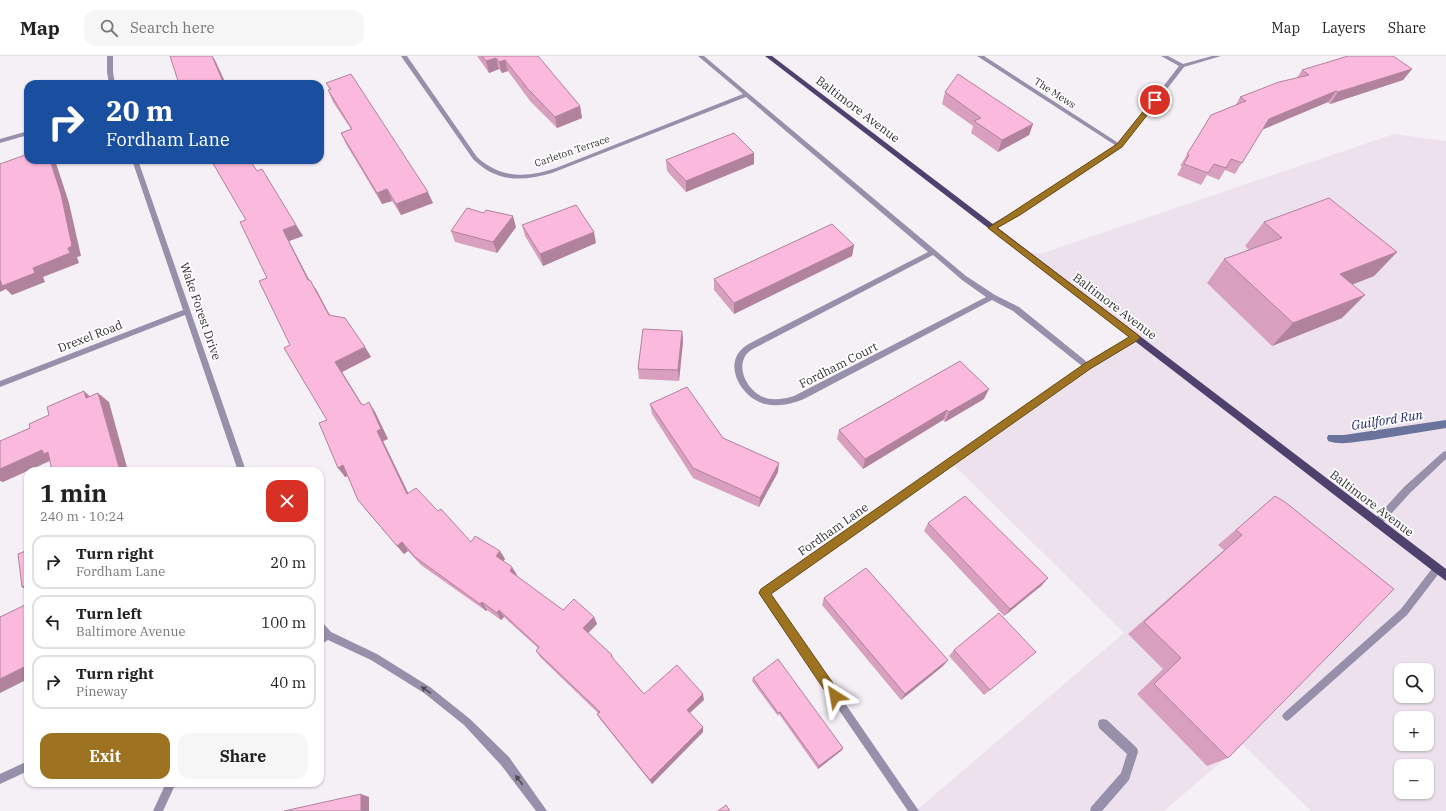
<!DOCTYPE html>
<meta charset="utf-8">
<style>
:root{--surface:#fff;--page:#f6f6f6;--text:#222;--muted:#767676;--line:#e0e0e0;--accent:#9d7221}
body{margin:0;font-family:"IBM Plex Serif",serif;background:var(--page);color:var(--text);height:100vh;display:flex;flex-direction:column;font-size:15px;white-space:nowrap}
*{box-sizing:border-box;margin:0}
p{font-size:13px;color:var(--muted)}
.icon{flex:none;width:22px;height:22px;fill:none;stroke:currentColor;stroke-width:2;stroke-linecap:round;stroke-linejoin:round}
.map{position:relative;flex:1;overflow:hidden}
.drawer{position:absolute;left:24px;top:411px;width:300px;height:320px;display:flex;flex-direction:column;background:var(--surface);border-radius:12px;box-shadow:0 1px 3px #0004}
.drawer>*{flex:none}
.top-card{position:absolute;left:24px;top:24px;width:300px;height:84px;border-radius:12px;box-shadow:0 1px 3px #0004;background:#1a4fa0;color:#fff;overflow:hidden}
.buttons{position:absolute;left:1394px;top:607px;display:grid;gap:8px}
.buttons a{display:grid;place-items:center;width:40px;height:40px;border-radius:8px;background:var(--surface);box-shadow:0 1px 3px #0004;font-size:20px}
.pin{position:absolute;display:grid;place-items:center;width:34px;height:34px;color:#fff;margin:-17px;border:2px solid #fff;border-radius:50%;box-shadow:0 1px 4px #0007}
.me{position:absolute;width:44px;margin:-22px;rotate:326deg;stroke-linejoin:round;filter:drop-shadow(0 0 3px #0008)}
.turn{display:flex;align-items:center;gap:14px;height:84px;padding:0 16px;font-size:18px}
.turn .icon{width:52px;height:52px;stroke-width:2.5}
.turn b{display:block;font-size:28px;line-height:34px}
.round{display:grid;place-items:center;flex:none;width:42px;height:42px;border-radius:12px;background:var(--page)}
.headline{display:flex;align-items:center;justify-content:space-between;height:68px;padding:0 16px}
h1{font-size:24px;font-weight:700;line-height:30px}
.cta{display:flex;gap:8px;margin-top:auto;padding:8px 16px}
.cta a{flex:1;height:46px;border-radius:12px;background:var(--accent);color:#fff;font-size:16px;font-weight:700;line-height:46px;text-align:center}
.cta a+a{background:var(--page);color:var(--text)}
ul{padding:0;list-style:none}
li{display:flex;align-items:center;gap:12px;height:54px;margin:0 8px 6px;padding:0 8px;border:2px solid var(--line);border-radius:12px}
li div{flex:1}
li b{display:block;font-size:15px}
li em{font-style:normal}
header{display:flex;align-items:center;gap:24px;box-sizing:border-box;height:56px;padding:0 20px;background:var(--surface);border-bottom:1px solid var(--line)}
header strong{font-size:19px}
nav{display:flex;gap:22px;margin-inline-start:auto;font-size:14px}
.search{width:280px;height:36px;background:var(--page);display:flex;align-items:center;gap:10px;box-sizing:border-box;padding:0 14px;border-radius:12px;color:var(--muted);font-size:15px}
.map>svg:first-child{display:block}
</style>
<header>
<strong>Map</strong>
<div class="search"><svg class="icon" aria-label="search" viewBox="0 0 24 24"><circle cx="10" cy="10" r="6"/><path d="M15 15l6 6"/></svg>Search here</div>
<nav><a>Map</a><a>Layers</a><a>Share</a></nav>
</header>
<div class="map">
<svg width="1446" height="755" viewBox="0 0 1446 755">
<rect width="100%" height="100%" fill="#f5f0f6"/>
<path fill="#ece1ed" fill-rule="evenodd" d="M1394,78L1446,85V755H1311L1242,688L1164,755H919L918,753L1124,577L951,406L1087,310L1135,282L1077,238L1031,196L1040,198ZM1401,614H1427V640H1401ZM1401,662H1427V688H1401ZM1401,710H1427V736H1401Z"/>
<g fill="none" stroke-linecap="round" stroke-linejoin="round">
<path fill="#6a739c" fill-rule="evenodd" d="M1446,364V372C1421,376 1397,380 1372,384C1358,385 1342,390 1328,385L1327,382L1328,379H1344Z"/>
<g fill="#9790ab" fill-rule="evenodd">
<path d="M977,0H984L1123,90L1120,92L1118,91Z"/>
<path d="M1446,395V403L1410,437L1380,470L1377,471L1374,470L1373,467L1374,464L1404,431L1443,396Z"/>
<path d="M1437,509L1440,510L1441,513L1440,516L1407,559L1290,663L1287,665L1284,663L1282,660L1284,657L1401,553L1434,510Z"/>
<path d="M1103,663L1107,664L1137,692L1138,696L1129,724L1102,755H1090L1091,751L1121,717L1127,698L1099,672L1098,668L1099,664Z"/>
</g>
<g fill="#9790ab" fill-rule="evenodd">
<path d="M107,0H113V16L115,28H109L107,16Z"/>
<path d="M401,0H407L477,101C501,123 527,122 556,112L743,38L698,0H704L966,220L995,239L1019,251L1087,306L1133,280H1139L1140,282L1139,284L1090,312L770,538L919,755H908L759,537L761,534L1082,310L1013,255L992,244L804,343C792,348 778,351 765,348C743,343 723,311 742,293C747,288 753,286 758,283L928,196L746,41L552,117C522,126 496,126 473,103ZM933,199L962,224L986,241L794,340C785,343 772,345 763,341C746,334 733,307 751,294Z"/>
<path d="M1161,0H1168L1183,8L1212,0H1221L1184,11L1122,91L1019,159L994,173H990V169L1015,155L1118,89L1179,10Z"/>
<path d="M28,75V79L0,87V83Z"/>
<path d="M132,104H138L246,415H238L185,259L0,331V325L183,254Z"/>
<path d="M320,566L323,567L331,576L377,598L430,631L470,663L509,701L547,755H536L501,709L464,669L424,637L371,604L328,584L320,589L321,578Z"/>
<path d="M28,705V715L0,728V718Z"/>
<path d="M166,727H176L163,755H153Z"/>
</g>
<path fill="#4f416e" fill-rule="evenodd" d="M765,0H772L1446,513V525Z"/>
</g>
<g fill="#d89fbe">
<path d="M477,0H538L580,50L582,62L557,72L530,45L508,15L502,17L499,13L489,17Z"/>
<path d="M1412,13L1403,24L1330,48L1328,46L1262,74L1235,118L1225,114L1219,124L1207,119L1201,129L1177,119L1182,110H1180L1191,92L1236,49L1240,41L1297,22L1302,14Z"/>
<path d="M326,27L433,147L401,159L392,145L382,148L346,88L341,77L351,73L333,46L328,34H330Z"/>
<path d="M945,36L1033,68L1029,79L998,96L971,77L973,70L942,48Z"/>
<path d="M754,97V108L686,136L667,115L666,104Z"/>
<path d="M209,104L257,115L296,169L303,180L289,185L309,224L317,235L330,259L365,291L371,301L342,316L362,348L375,356L388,383L383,385L408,437L438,455L471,486L500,495L505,503L503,505L517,519L516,520L563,554L594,561L597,568L588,577L612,599L614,604L644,638L704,644L690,657L703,676L652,728L600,663L597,658L598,657L540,601L536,595L538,592L504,561L501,564L487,554L486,555L421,509L408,495L404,498L365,453L348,420L345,421L327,364L290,289L267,222L246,164L212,105H210Z"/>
<path d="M1264,166L1397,196L1374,220L1353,228L1342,262L1272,290L1207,227L1224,203L1249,194L1245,190Z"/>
<path d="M522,169L596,187L543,210L525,180Z"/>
<path d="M516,171L497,197L455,186L451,175Z"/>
<path d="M854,189L852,200L734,258L714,234V223Z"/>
<path d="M682,275L683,285L679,325L639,323L638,313Z"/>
<path d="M984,343L945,366L943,364L863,413L837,383L839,374Z"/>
<path d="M650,348L778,416L759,451L693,422L652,358Z"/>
<path d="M1275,440L1228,702L1207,710L1137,638L1163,613L1128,578L1224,494L1218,489Z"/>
<path d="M928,467L1048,522L1041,530L1004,560L924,475Z"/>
<path d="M824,542L948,604L943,610L901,644L822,549Z"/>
<path d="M954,594L1036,596L1029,602L984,639L949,600Z"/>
<path d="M753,622L843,692L842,694L818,713L779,658L778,660L752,625Z"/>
</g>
<g fill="#b0829b">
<path d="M212,0L215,4L226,28H224Z"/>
<path d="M496,2L499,13L489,17L486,5Z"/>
<path d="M505,4L508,15L502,17L499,6Z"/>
<path d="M1412,13L1403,24L1330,48L1338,36Z"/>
<path d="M1336,35L1328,46L1261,74L1269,63Z"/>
<path d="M580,50L582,62L557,72L555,61Z"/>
<path d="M1033,68L1029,79L998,96L1002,84Z"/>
<path d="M754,97V108L686,136V125Z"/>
<path d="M50,104H55L69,147L81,200L77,201L79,207L43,221L45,226L12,239L6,233L0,236V222L33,212Z"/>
<path d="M387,133L392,145L382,148L377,137Z"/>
<path d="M428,136L433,147L401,159L396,148Z"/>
<path d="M513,160L516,171L497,197L493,186Z"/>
<path d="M296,169L303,180L289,185L315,235L308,224L283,174Z"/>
<path d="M594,176L596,187L543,210L540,198Z"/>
<path d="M854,189L852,200L734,258V247Z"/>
<path d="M1397,196L1374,220L1318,242L1340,218Z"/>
<path d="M310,224L317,235L335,270L329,259Z"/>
<path d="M1365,239L1342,262L1272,290L1293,267Z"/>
<path d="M682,275L683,285L679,325L678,314Z"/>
<path d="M365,291L371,301L342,316L368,358L335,306Z"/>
<path d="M989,333L984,343L945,366L949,356Z"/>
<path d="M84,335L95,345L86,342Z"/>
<path d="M98,337L109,346L128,415H120Z"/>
<path d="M369,346L375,356L388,383L383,385L413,447L407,438L377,375Z"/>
<path d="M947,354L943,364L863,413L865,403Z"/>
<path d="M42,394L48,396L52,404L3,426L0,425V413Z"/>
<path d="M779,407L778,416L759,451L760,442Z"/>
<path d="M343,409L351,418L345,421L338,412Z"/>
<path d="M402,486L408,495L404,498L397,490Z"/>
<path d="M500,495L505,503L501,508L496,500Z"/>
<path d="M512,511L517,519L514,523L510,515Z"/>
<path d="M1048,522L1041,530L1004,560L1010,553Z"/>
<path d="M28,529V535L22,531Z"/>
<path d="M482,546L487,554L486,555L480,548Z"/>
<path d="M499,554L504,561L501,564L497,557Z"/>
<path d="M594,561L597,568L586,579L583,572Z"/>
<path d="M948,604L943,610L901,644L905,638Z"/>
<path d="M28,609V623L0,637V623Z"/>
<path d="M703,638L704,644L687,659V654Z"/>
<path d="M703,671V676L652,728L650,724Z"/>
<path d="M843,692L842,694L818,713L819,710Z"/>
<path d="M361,738L369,741V755H361Z"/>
</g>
<g fill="#fbb9dd" stroke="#b0829b">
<path d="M170,0H212L224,28H179Z"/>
<path d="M482,0H538L580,50L555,61L528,33L505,4L499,6L496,2L486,5Z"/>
<path d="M1348,0H1393L1412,13L1338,36L1336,35L1269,63L1242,107L1231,103L1226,112L1214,108L1208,117L1184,108L1189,99L1187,98L1191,92L1211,59L1246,45L1240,41L1279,26L1309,19L1302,14Z"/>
<path d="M351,18L428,136L396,148L387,133L377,137L341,77L352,73L328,34L331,33L326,27Z"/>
<path d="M958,18L1033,68L1002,84L974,65L981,62L945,36Z"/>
<path d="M734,77L754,97L686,125L666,104Z"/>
<path d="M28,98V104H50L61,138L72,190L68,192L70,197L33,212L35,217L2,230L0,223V108Z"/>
<path d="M211,104H250L257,115L262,113L296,169L283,174L308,224H310L329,259L345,262L365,291L335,306L361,348L364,349L369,346L381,373L377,375L407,438L416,432L438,455L441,453L471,486L475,480L500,495L496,500L512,511L510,515L563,554L574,543L594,561L583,572L612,599L611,600L644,638L677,609L703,638L687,654L703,671L650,724L597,658L600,656L536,595L539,591L499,554L497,557L482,546L480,548L415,501L402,486L397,490L358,444L343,409L338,412L319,367L327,364L284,292L290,289L259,225L267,222L240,166L246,164Z"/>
<path d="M1329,142L1397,196L1340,218L1365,239L1293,267L1224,203L1282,182L1264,166Z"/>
<path d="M576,149L594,176L540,198L522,169Z"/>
<path d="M467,152L484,157L486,154L513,160L493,186L451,175Z"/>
<path d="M832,168L854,189L734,247L714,223Z"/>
<path d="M643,273L682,275L678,314L638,313Z"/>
<path d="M960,305L989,333L949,356L947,354L865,403L839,374Z"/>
<path d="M687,331L723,382L779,407L760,442L693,412L650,348Z"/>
<path d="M84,335L86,342L98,337L120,415H52L48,396L44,398L42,394L0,413V385L30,372L29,368L49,359L47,351Z"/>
<path d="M965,440L1048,522L1010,553L928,467Z"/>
<path d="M1275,440L1285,446L1394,533L1228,702L1154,628L1181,602L1144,566L1242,479L1236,474Z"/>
<path d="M28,494V529L22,531L18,498Z"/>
<path d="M866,512L948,604L905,638L824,542Z"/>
<path d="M27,548L28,554V609L0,623V561Z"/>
<path d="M999,557L1036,596L990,634L954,594Z"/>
<path d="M778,603L843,692L819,710L780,656L778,657L753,622Z"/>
<path d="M361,738V755H284Z"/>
<path d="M726,749L730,755H718Z"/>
</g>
<defs><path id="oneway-solid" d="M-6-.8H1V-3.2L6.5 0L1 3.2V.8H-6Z"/></defs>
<g fill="#4f4b55">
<use href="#oneway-solid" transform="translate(426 634) rotate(-145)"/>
<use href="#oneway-solid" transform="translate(519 724) rotate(-127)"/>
</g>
<path fill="#9d7221" stroke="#664a15" d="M1153,43L1159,44L1122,91L1020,159L997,172L1138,279L1140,282L1138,284L1090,313L771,538L839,636L840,640L839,644L835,645L831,644L761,540L759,537L761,533L1084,308L1129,281L988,172L1117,88Z"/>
<g text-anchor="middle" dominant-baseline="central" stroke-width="3.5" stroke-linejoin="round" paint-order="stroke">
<g font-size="10" fill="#302e30" stroke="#fff">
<text transform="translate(1055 37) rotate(33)">The Mews</text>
<text transform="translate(572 95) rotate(-19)">Carleton Terrace</text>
</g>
<g font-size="12" fill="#302e30" stroke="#fff">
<text transform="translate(858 53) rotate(37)">Baltimore Avenue</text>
<text transform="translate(1115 250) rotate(37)">Baltimore Avenue</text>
<text transform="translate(201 255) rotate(71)">Wake Forest Drive</text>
<text transform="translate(90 280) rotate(-21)">Drexel Road</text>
<text transform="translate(838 309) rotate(-27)">Fordham Court</text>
<text transform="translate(1372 447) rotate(37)">Baltimore Avenue</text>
<text transform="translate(833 473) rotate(-35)">Fordham Lane</text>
</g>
<g font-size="13" font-style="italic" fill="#22296e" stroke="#fff">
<text transform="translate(1387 364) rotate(-9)">Guilford Run</text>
</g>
</g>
</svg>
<div class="buttons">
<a><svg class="icon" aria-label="search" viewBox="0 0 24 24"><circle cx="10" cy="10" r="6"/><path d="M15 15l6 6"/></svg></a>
<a>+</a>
<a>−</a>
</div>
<div class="pin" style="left:1155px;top:44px;background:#d93025"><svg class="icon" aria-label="arrive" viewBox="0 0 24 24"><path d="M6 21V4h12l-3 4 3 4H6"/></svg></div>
<svg class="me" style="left:835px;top:640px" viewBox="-20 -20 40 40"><path d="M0-17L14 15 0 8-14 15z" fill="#9d7221" stroke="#fff" stroke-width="4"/></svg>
<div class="top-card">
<div class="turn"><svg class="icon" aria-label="right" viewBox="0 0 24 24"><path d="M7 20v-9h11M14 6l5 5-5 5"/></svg><div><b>20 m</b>Fordham Lane</div></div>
</div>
<section class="drawer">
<div class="headline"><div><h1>1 min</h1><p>240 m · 10:24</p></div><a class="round" style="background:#d93025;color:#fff"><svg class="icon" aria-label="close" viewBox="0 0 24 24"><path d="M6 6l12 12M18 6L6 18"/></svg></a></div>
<ul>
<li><svg class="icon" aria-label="right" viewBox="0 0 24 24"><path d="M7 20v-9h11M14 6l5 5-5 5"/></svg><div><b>Turn right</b><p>Fordham Lane</p></div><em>20 m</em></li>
<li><svg class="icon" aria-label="left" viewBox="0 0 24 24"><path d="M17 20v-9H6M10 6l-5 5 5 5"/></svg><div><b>Turn left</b><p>Baltimore Avenue</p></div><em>100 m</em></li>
<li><svg class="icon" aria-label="right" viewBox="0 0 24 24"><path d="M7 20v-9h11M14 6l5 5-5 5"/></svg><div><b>Turn right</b><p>Pineway</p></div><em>40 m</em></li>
</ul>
<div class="cta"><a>Exit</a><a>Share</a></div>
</section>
</div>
